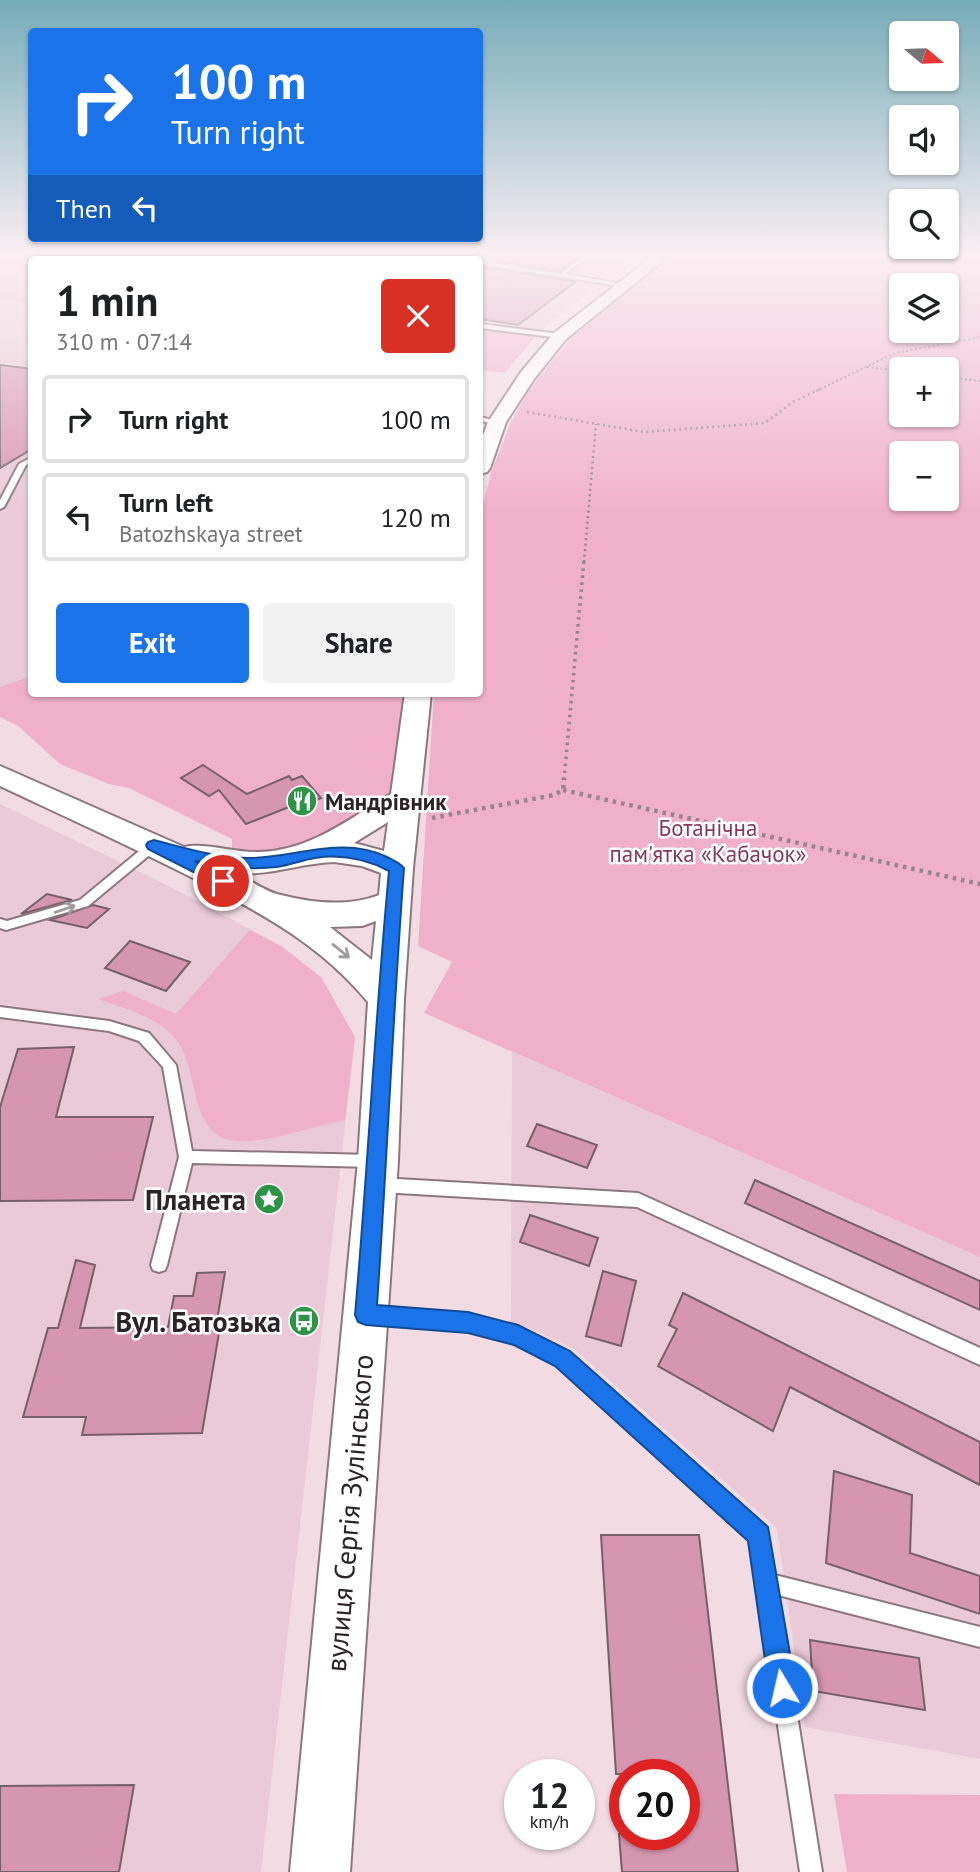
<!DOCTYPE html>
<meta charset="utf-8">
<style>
:root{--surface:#fff;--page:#f2f2f2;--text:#202124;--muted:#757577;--line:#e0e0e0;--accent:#1a73e8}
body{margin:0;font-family:"PT Sans",sans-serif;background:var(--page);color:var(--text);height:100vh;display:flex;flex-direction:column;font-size:26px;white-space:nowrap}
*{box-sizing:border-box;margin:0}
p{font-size:23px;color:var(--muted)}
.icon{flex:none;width:38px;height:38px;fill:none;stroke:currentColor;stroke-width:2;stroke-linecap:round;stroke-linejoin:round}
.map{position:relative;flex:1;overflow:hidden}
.details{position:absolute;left:28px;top:256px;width:455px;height:441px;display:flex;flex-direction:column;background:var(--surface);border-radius:7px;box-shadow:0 2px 5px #0004}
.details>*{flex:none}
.top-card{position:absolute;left:28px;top:28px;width:455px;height:214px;border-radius:7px;box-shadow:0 2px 5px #0004;background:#1a73e8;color:#fff;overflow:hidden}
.needle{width:46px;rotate:109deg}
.buttons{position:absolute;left:889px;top:21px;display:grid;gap:14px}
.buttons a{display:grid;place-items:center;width:70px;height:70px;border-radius:7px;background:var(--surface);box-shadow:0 2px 5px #0004;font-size:35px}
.speed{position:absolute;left:504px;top:1759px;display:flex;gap:14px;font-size:35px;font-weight:700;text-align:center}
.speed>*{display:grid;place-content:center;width:91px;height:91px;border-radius:50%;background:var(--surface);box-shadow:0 2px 5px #0004;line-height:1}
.speed small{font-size:18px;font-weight:400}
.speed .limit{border:10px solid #d22;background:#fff;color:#111}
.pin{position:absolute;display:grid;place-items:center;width:60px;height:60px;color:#fff;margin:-30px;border:4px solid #fff;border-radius:50%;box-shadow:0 2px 7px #0007}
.me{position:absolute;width:77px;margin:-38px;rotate:351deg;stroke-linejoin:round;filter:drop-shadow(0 0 5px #0008)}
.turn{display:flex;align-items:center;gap:24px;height:147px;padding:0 28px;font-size:32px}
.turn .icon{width:91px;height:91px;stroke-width:2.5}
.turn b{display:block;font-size:49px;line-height:60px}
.then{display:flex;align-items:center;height:66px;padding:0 28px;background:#0003;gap:14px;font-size:26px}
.round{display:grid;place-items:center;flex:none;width:74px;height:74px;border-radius:7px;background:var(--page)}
.headline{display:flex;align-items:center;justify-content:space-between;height:119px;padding:0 28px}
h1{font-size:42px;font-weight:600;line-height:52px}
.cta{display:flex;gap:14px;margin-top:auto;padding:14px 28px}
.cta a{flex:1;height:80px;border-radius:7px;background:var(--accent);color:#fff;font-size:28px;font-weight:600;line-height:80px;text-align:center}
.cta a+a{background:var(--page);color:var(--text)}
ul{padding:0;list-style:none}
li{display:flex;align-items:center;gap:21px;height:88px;margin:0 14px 10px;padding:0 14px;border:4px solid var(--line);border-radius:7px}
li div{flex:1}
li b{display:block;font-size:26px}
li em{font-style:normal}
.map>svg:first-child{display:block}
</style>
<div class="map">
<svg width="980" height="1872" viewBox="0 0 980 1872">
<rect width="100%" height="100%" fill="#f3dbe4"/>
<g fill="#e9cad6">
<path d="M382,256H634L538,333L480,326V259H378Z"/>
<path d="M0,299L32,304L31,676L0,687Z"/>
<path d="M0,804L169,886L281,946L321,977L355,1037L261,1872H0Z"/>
<path d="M512,1052L980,1257V1759L805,1727L777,1528L574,1349L530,1328L511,1323Z"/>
</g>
<g fill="#f0b0c9" fill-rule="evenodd">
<path d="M0,256H382L378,259H32L31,304L0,299Z"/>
<path d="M672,256H980V1257L424,1013L452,962L418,946L434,693H480V516L491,473L510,424L529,390L571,338ZM947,285V331H901V285ZM901,369H947V415H901ZM901,453H947V499H901Z"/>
<path d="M480,326L538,333L505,373L480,370Z"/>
<path d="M31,676L32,693H418L407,797L315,853L232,851V839L129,788L109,784L60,764L18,726L0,717V687Z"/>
<path d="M250,930L281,946L321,977L355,1037L345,1120C314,1126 265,1144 235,1141C186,1135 201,1067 174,1037C154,1015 124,1009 98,999L123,991L176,1014Z"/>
<path d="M834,1794L980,1795V1872H847Z"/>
</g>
<g fill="#d796b0" stroke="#766068" stroke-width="2">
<path d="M480,256H579L559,271L480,259Z"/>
<path d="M480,267L573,281L575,282L518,325L480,319Z"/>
<path d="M0,365L32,369V449L0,468Z"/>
<path d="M203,765L247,794L289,776L292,780L302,776L321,798L292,810L289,807L246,824L219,790L209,796L181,778Z"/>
<path d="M47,894L72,900L21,914Z"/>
<path d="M93,905L109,909L87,928L50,920Z"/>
<path d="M130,941L190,962L166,991L105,968Z"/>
<path d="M74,1047L56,1117H153L133,1200L0,1201V1107L18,1049Z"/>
<path d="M537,1124L597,1145L587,1168L527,1146Z"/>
<path d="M755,1180L980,1281V1310L745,1203Z"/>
<path d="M530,1215L598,1238L589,1266L520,1242Z"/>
<path d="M76,1260L95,1265L80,1328L168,1327L174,1296H193L197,1273L225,1272L216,1327H220L202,1433L82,1435L86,1417H23L48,1328H58Z"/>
<path d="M603,1271L636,1281L621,1346L586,1336Z"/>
<path d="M683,1293L980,1442V1485L790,1387L773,1431L658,1366L677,1329L669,1325Z"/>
<path d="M834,1471L912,1495L910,1553L980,1576V1614L826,1563Z"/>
<path d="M601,1535H699L738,1872H622L619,1834H684V1774H616Z"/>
<path d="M810,1640L919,1658L925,1710L813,1691Z"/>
<path d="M134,1785L119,1872H0V1786Z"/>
</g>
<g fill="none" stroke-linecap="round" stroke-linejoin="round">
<g stroke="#8d777f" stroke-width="4">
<g id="lane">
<path d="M455,256H460L461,259H455Z"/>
<path d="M584,256H590L565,274L628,285L625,287L480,264V261L560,274Z"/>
<path d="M480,324L560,334L563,336L560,338L480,328Z"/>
<path d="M480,417L500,422L497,424L480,421Z"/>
<path d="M32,457V462L26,465L4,507L0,509V500L19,464Z"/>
<path d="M154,841L160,845L158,848L88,906L6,930L0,928V919L7,921L80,900L150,842Z"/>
<path d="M0,1007L109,1021L149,1033L176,1065L192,1151L374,1155L379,1156L381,1161L379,1166L374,1167L192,1163L167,1265L165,1270L159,1272L153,1270L151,1265L179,1157L163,1067L139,1041L109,1031L0,1017Z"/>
<path d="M380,1178L638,1193L980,1348V1365L637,1207L380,1192L375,1190L373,1185L375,1180Z"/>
<path d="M371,1307L468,1314L518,1327L568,1352L766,1528L775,1575L980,1627V1647L778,1595L822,1872H800L750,1540L556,1364L515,1342L468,1330L371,1323L365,1321L363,1315L365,1309Z"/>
</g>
</g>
<g stroke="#8d777f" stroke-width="4">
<g id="secondary">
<path d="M653,256H669L566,339L534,379L506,422L490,468L487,472L480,474V443L488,422L521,372L554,333Z"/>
<path d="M405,693H431L413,868L404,999L398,1161L350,1872H290L358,1161L368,1002C320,944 263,914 197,880C132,847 66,817 0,786V766L184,847C204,842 236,853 259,852C310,851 350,818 391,794ZM388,822L384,851L354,843ZM334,862L362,866L381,873L379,895C348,907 312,903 281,895C266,892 250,880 236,873C271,876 300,863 334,862ZM376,921L372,960L330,927L362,926Z"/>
</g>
</g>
<g stroke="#95848b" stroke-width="2" stroke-dasharray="2 2.5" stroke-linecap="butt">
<path d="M867,367L901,371"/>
<path d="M947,377L980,381"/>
<path d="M816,391L895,353L980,337"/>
</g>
<g stroke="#95848b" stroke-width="2.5" stroke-dasharray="2 3.5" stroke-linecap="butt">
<path d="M527,412L644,432L765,423L793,402L820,389"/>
<path d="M584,562L596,424"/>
</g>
<path stroke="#95848b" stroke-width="3.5" stroke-dasharray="2.5 4.5" stroke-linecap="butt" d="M564,780L584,560"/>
<g stroke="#95848b" stroke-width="4.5" stroke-dasharray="3.5 5" stroke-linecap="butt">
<path d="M563,790L980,884"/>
<path d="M432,818L554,795L563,790L564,778"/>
</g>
<use href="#lane" fill="#fff" fill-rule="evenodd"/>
<use href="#secondary" fill="#fff" fill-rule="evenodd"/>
</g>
<defs><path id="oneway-shaft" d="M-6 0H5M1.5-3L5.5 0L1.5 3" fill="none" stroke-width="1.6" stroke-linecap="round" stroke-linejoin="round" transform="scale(1.75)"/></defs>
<g stroke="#a09c9e">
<use href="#oneway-shaft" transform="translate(65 909) rotate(-19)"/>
<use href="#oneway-shaft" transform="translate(341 951) rotate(39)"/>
</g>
<linearGradient id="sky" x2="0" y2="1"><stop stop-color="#76acb9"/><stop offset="0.49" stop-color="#faeff3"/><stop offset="1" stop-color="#faeff3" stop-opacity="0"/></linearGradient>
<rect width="980" height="519" fill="url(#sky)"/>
<path fill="#1a73e8" stroke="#114b97" stroke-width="2" d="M154,840C185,848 217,858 249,858C295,858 342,835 387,857C393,860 400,863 404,868C393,1014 387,1160 377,1305L468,1312L518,1325L570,1351L768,1527L796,1688L792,1697L782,1701L773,1697L769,1688L748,1541L555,1366L514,1345L468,1333L366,1325L358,1322L355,1315C368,1167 375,1019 389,871C366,859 341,854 315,858C302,860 290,865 277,867C249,870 222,867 195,861L228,878L231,881L223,887L148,849L146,845L148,842Z"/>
<defs>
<g id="restaurant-disc" transform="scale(1.575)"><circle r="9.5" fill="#2e9247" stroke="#fff"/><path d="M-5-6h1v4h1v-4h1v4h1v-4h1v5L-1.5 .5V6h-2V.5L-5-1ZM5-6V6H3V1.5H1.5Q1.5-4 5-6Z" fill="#fff"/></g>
<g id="sight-disc" transform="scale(1.575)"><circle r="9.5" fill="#2e9247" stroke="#fff"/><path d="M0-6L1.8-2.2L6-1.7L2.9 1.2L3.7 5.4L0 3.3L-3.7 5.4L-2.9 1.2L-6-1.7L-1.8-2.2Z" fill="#fff"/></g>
<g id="bus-disc" transform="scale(1.575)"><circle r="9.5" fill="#2e9247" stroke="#fff"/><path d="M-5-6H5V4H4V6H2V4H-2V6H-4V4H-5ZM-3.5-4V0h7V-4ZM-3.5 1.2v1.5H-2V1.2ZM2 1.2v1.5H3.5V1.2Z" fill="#fff"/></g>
</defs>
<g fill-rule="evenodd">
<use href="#restaurant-disc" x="302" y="801"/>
<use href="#sight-disc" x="269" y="1199"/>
<use href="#bus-disc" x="304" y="1321"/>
</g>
<g text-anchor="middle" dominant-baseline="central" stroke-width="5" stroke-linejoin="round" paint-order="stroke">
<g font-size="23" font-weight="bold" fill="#2c2327" stroke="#fff" text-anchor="start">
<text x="325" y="801">Мандрівник</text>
</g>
<g font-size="23" fill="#87385c" stroke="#fff">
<text x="708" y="827">Ботанічна<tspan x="708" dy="26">пам'ятка «Кабачок»</tspan></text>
</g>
<g font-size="28" font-weight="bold" fill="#2c2327" stroke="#fff" text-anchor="end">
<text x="246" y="1199">Планета</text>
<text x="281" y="1321">Вул. Батозька</text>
</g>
<g font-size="28" fill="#2c2327" stroke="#fff">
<text transform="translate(349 1513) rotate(-85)">вулиця Сергія Зулінського</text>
</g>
</g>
</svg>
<div class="buttons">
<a><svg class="needle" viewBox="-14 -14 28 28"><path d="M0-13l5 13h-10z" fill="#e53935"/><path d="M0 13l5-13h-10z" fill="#757577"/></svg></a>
<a><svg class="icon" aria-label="sound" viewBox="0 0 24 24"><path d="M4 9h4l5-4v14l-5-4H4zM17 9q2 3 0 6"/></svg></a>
<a><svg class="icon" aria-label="search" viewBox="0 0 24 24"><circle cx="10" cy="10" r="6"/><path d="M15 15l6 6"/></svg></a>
<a><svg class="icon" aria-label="layers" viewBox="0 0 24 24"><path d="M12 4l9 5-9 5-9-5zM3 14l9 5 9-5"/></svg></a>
<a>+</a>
<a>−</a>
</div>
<div class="speed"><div>12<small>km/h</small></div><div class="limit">20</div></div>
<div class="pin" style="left:223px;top:881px;background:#d93025"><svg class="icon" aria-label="arrive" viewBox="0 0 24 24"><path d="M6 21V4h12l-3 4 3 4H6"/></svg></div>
<svg class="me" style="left:782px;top:1688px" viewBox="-20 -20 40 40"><circle r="17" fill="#1a73e8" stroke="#fff" stroke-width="3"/><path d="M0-11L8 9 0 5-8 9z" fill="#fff"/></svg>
<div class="top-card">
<div class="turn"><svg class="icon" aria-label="right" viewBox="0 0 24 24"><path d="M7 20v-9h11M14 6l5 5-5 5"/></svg><div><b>100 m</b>Turn right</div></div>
<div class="then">Then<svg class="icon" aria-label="left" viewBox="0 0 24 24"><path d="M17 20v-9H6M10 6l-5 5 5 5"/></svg></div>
</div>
<section class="details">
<div class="headline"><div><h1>1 min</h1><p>310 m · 07:14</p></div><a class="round" style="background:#d93025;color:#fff"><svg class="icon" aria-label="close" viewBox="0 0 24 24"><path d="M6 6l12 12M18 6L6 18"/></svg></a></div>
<ul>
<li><svg class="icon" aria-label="right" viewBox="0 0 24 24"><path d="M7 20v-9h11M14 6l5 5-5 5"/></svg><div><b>Turn right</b></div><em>100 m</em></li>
<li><svg class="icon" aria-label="left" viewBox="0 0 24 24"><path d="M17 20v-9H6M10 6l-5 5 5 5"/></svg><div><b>Turn left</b><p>Batozhskaya street</p></div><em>120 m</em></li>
</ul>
<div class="cta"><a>Exit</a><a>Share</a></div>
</section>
</div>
